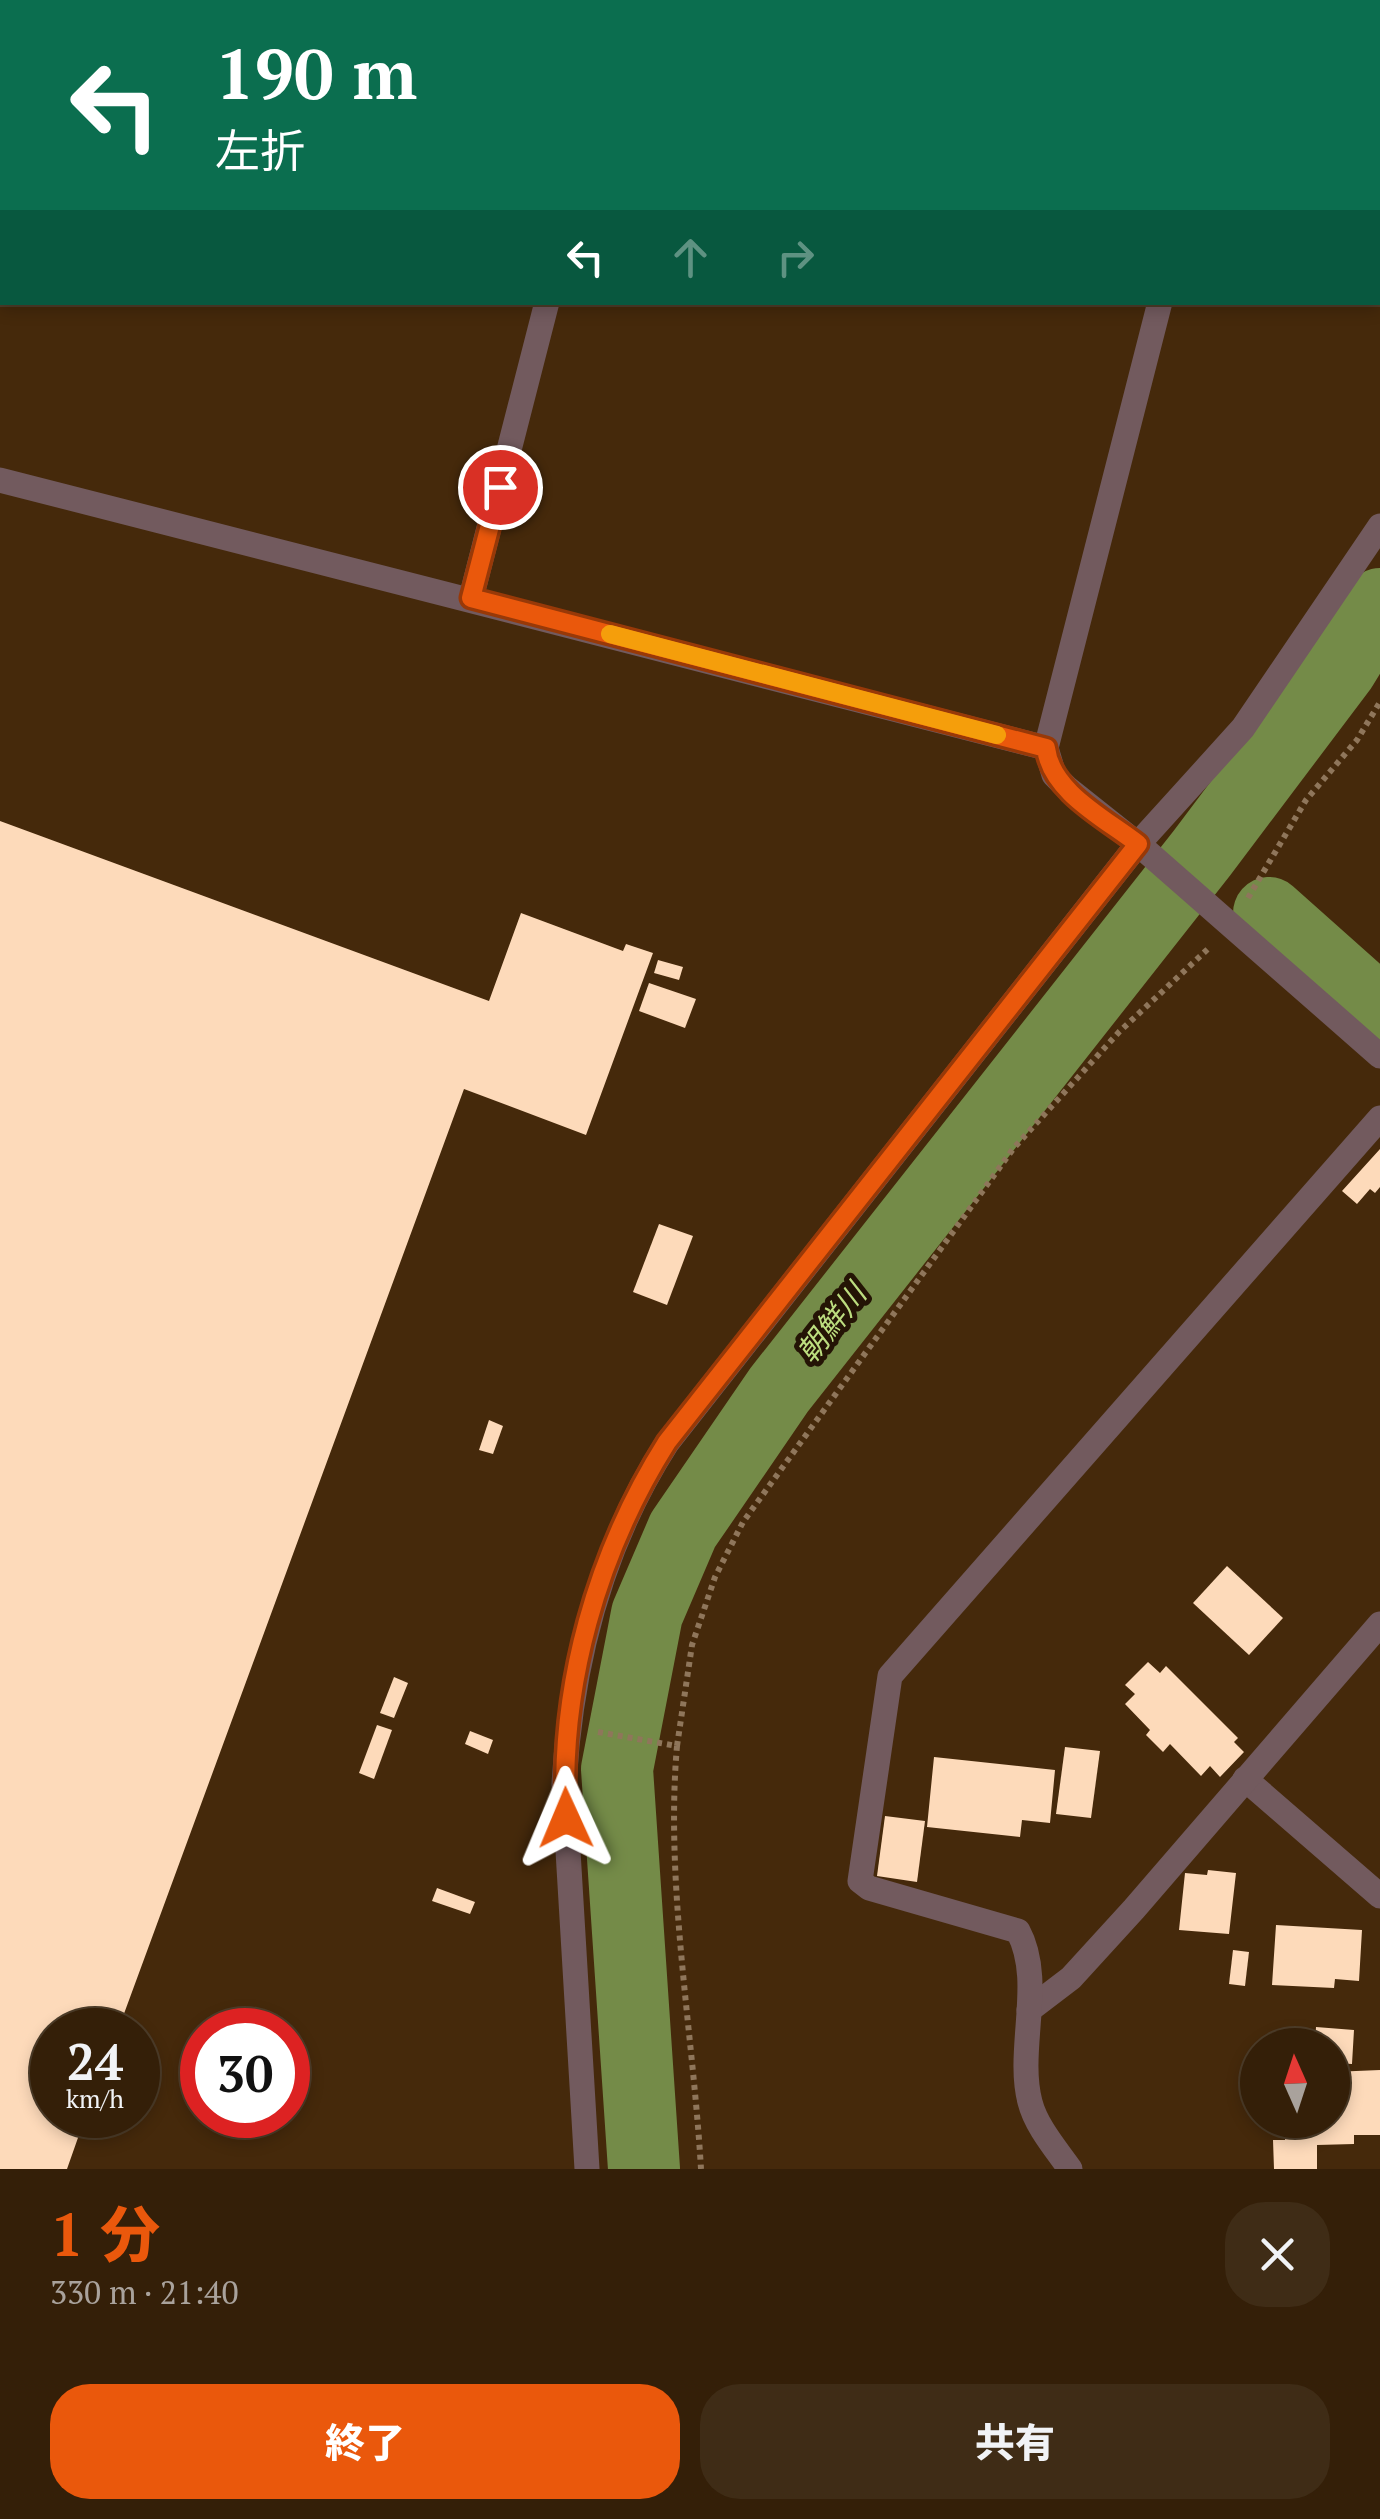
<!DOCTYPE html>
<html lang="ja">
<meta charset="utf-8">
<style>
:root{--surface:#341f08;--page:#3f2c16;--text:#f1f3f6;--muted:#a9a29c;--line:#4e3d29;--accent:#ea580c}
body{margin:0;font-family:"PT Serif","Noto Sans JP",serif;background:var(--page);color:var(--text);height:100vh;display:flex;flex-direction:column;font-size:38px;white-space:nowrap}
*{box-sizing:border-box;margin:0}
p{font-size:32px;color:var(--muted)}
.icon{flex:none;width:55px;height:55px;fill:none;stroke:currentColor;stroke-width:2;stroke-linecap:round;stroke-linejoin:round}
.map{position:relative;height:2169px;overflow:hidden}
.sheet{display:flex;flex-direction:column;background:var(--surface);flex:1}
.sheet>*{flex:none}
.banner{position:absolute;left:0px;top:0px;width:1380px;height:305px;box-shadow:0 5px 15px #0003,0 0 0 2px var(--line);background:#0b6e4f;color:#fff;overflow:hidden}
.needle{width:65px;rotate:357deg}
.fabs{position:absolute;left:1240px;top:2028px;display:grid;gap:20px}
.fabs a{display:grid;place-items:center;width:110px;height:110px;border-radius:50%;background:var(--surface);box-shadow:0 5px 15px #0003,0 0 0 2px var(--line);font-size:50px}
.speed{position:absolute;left:30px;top:2008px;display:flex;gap:20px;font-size:50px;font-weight:700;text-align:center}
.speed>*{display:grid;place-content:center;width:130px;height:130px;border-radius:50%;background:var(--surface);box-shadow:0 5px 15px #0003,0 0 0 2px var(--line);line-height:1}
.speed small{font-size:25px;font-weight:400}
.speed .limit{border:15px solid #d22;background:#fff;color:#111}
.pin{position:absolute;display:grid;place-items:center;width:85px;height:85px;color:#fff;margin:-42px;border:5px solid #fff;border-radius:50%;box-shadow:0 2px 10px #0007}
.me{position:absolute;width:110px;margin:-55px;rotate:359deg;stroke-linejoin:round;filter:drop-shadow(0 0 8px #0008)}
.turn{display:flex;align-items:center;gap:35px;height:210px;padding:0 50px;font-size:45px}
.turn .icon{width:130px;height:130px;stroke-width:2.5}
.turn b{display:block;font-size:70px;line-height:85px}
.lanes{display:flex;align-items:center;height:95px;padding:0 50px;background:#0003;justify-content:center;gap:50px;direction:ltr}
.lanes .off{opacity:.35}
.round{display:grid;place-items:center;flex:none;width:105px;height:105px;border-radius:40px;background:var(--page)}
.overview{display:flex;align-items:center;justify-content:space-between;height:170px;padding:0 50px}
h1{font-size:60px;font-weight:800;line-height:75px;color:var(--accent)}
.primary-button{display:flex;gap:20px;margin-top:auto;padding:20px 50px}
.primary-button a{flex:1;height:115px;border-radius:40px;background:var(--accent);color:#fff;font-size:40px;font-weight:800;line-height:115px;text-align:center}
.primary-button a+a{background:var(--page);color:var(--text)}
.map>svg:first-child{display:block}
</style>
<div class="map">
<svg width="1380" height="2169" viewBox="0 0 1380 2169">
<rect width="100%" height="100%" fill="#45290b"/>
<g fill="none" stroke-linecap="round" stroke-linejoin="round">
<g stroke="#748b48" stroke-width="72">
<path d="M1269,913L1380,1012"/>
<path d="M644,2169L617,1769L647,1614L683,1530L779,1390L1202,853L1342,667L1380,604"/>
</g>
</g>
<g fill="#fddaba">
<path d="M0,821L489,1001L521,913L623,951L626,944L653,953L586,1135L464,1089L118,2030H52V2115H86L67,2169H0Z"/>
<path d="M658,960L683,967L679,980L654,973Z"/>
<path d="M649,983L696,999L685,1028L639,1011Z"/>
<path d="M1380,1149V1187L1375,1193L1370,1189L1357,1204L1342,1191Z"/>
<path d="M659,1224L693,1236L667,1305L633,1292Z"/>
<path d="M489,1420L503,1426L493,1454L479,1450Z"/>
<path d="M1227,1566L1283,1618L1249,1655L1193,1603Z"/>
<path d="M1148,1662L1160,1673L1166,1666L1238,1738L1234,1742L1244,1752L1220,1777L1210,1766L1201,1776L1170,1744L1163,1752L1146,1735L1150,1730L1125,1704L1135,1694L1125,1685Z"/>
<path d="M394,1677L408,1683L394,1718L380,1713Z"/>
<path d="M377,1725L392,1730L374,1779L359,1773Z"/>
<path d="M470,1731L493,1740L488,1754L465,1744Z"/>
<path d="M1065,1747L1100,1751L1091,1818L1056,1814Z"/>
<path d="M934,1757L1055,1770L1050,1823L1022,1820L1020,1837L927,1827Z"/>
<path d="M885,1816L925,1821L917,1882L877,1876Z"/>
<path d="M1208,1870L1236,1873L1229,1934L1179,1930L1185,1873L1207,1875Z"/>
<path d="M437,1888L475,1902L470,1914L432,1901Z"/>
<path d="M1276,1925L1362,1930L1359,1981L1335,1979L1334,1988L1272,1985Z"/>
<path d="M1233,1950L1249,1952L1245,1986L1229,1984Z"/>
<path d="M1316,2027L1354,2030L1352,2064L1332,2063V2045H1315Z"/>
<path d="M1380,2070V2135H1354V2144L1317,2145V2169H1274L1273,2140H1285V2120H1332V2072Z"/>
</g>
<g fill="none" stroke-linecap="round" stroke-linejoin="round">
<g stroke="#8f765b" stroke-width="6" stroke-dasharray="5 5" stroke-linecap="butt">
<path d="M1248,898L1306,800L1357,740L1380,702"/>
<path d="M598,1732L677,1746C665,1884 693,2031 701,2169"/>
<path d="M677,1746L692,1645L715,1577L743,1522L1013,1149L1119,1032L1210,947"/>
</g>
<g stroke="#725a5e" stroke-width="25">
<path d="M624,2L625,0"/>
<path d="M1237,2V0"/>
<path d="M1160,302L1046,748L1054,775L1067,788L1145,850L1380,1056"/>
<path d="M0,480L1046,748"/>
<path d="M471,598L547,302"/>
<path d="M1245,1779L1380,1896"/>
<path d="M1029,2010L1071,1978L1134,1909L1380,1624"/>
<path d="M587,2169L564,1784C571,1662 601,1546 667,1443L1138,844L1243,728L1380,526"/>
<path d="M1070,2169C1056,2149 1036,2126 1030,2102C1016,2049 1045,1981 1018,1931L869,1888L860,1881L890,1676L1380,1118"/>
</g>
</g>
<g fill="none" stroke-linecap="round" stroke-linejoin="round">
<g stroke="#983908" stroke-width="25">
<path id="route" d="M500,487L471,598L1046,748C1051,792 1106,819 1138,844L667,1442C597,1553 559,1686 566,1818"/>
</g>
<use href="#route" stroke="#ea580c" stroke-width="18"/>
<path stroke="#f59e0b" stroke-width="18" d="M610,634L997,735"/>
</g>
<g text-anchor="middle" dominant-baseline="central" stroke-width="10" stroke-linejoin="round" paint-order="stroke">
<g font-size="30" font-style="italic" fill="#bcdd7f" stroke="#241405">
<text transform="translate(831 1323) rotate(-52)">朝鮮川</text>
</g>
</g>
</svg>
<div class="fabs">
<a><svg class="needle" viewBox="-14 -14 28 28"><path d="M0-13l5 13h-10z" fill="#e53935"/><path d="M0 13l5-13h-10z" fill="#a9a29c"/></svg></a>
</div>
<div class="speed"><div>24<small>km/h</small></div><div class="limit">30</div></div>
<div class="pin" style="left:500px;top:487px;background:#d93025"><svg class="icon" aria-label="arrive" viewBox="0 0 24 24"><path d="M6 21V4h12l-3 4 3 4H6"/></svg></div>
<svg class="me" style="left:566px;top:1818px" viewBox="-20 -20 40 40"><path d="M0-17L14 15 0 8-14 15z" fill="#ea580c" stroke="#fff" stroke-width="4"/></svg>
<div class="banner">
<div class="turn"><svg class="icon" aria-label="left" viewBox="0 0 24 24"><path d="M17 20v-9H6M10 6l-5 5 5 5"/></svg><div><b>190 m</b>左折</div></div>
<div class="lanes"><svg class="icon" aria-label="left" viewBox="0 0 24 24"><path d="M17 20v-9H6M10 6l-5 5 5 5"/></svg><svg class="icon off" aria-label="ahead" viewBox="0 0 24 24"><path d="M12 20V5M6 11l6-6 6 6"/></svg><svg class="icon off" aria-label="right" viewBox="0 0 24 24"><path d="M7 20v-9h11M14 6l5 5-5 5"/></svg></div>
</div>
</div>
<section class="sheet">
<div class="overview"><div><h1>1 分</h1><p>330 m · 21:40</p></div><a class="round"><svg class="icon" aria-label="close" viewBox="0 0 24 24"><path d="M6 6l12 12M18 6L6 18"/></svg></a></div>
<div class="primary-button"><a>終了</a><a>共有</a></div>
</section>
